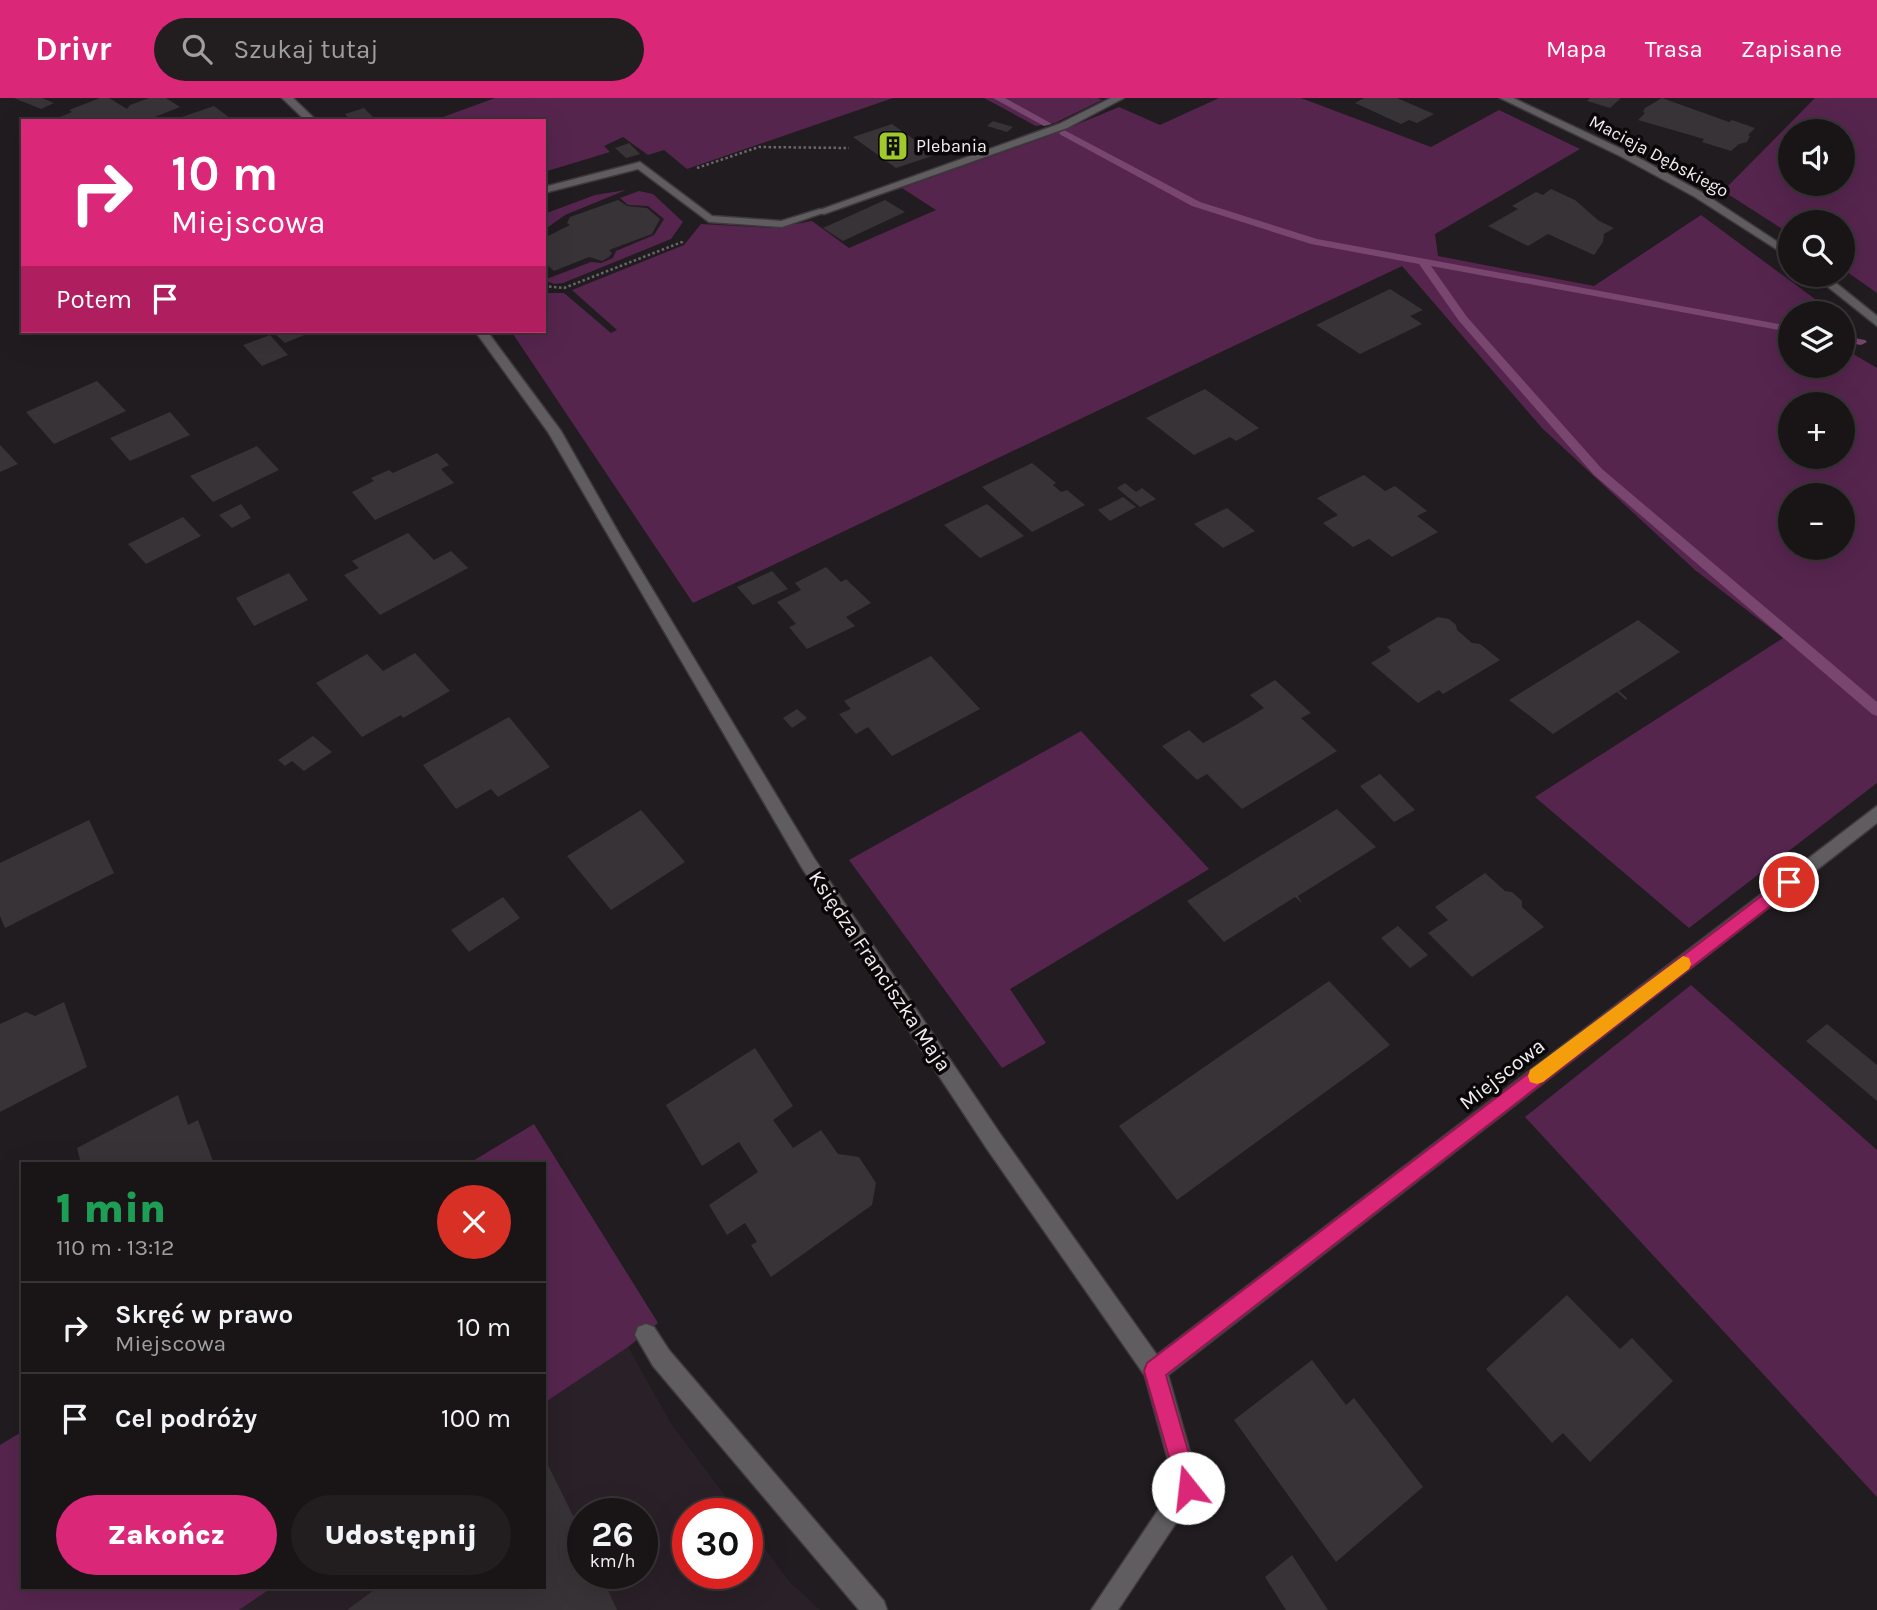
<!DOCTYPE html>
<html lang="pl">
<meta charset="utf-8">
<style>
:root{--surface:#191517;--page:#221e20;--text:#f1f3f6;--muted:#9f9fa1;--line:#373436;--accent:#db2777}
body{margin:0;font-family:Karla,sans-serif;background:var(--page);color:var(--text);height:100vh;display:flex;flex-direction:column;font-size:26px;white-space:nowrap}
*{box-sizing:border-box;margin:0}
p{font-size:23px;color:var(--muted)}
.icon{flex:none;width:38px;height:38px;fill:none;stroke:currentColor;stroke-width:2;stroke-linecap:round;stroke-linejoin:round}
.map{position:relative;flex:1;overflow:hidden}
.sheet{position:absolute;left:21px;top:1064px;width:525px;height:427px;display:flex;flex-direction:column;background:var(--surface);border-radius:0px;box-shadow:0 7px 28px #0002,0 0 0 2px var(--line)}
.sheet>*{flex:none}
.guide{position:absolute;left:21px;top:21px;width:525px;height:214px;border-radius:0px;box-shadow:0 7px 28px #0002,0 0 0 2px var(--line);background:#db2777;color:#fff;overflow:hidden}
.controls{position:absolute;left:1778px;top:21px;display:grid;gap:14px}
.controls a{display:grid;place-items:center;width:77px;height:77px;border-radius:50%;background:var(--surface);box-shadow:0 7px 28px #0002,0 0 0 2px var(--line);font-size:35px}
.speed{position:absolute;left:567px;top:1400px;display:flex;gap:14px;font-size:35px;font-weight:700;text-align:center}
.speed>*{display:grid;place-content:center;width:91px;height:91px;border-radius:50%;background:var(--surface);box-shadow:0 7px 28px #0002,0 0 0 2px var(--line);line-height:1}
.speed small{font-size:18px;font-weight:400}
.speed .limit{border:10px solid #d22;background:#fff;color:#111}
.pin{position:absolute;display:grid;place-items:center;width:60px;height:60px;color:#fff;margin:-30px;border:4px solid #fff;border-radius:50%;box-shadow:0 2px 7px #0007}
.me{position:absolute;width:77px;margin:-38px;rotate:344deg;stroke-linejoin:round;filter:drop-shadow(0 0 5px #0008)}
.turn{display:flex;align-items:center;gap:24px;height:147px;padding:0 35px;font-size:32px}
.turn .icon{width:91px;height:91px;stroke-width:2.5}
.turn b{display:block;font-size:49px;line-height:60px}
.then{display:flex;align-items:center;height:66px;padding:0 35px;background:#0003;gap:14px;font-size:26px}
.round{display:grid;place-items:center;flex:none;width:74px;height:74px;border-radius:37px;background:var(--page)}
.summary{display:flex;align-items:center;justify-content:space-between;height:119px;padding:0 35px}
h1{font-size:42px;font-weight:800;line-height:52px;color:#1e9e55}
.primary-button{display:flex;gap:14px;margin-top:auto;padding:14px 35px}
.primary-button a{flex:1;height:80px;border-radius:42px;background:var(--accent);color:#fff;font-size:28px;font-weight:800;line-height:80px;text-align:center}
.primary-button a+a{background:var(--page);color:var(--text)}
ul{padding:0;list-style:none}
li{display:flex;align-items:center;gap:21px;height:91px;padding:0 35px;border-top:2px solid var(--line)}
li div{flex:1}
li b{display:block;font-size:26px}
li em{font-style:normal}
header{display:flex;align-items:center;gap:42px;box-sizing:border-box;height:98px;padding:0 35px;background:var(--accent);color:#fff}
header strong{font-size:33px}
nav{display:flex;gap:38px;margin-inline-start:auto;font-size:24px}
.search{width:490px;height:63px;background:var(--page);display:flex;align-items:center;gap:18px;box-sizing:border-box;padding:0 24px;border-radius:38px;color:var(--muted);font-size:26px}
.map>svg:first-child{display:block}
</style>
<header>
<strong>Drivr</strong>
<div class="search"><svg class="icon" aria-label="search" viewBox="0 0 24 24"><circle cx="10" cy="10" r="6"/><path d="M15 15l6 6"/></svg>Szukaj tutaj</div>
<nav><a>Mapa</a><a>Trasa</a><a>Zapisane</a></nav>
</header>
<div class="map">
<svg width="1877" height="1512" viewBox="0 0 1877 1512">
<rect width="100%" height="100%" fill="#211c1f"/>
<path fill="#2a2028" fill-rule="evenodd" d="M628,1249L672,1327L739,1416H688V1475H747V1427L789,1483L820,1512H239L273,1489H544V1305ZM583,1416H642V1475H583Z"/>
<g fill="#56254e" fill-rule="evenodd">
<path d="M495,0H893L687,71L664,52L648,57L623,39L604,48L610,54L544,74V23H447L443,19Z"/>
<path d="M984,0H1097L1102,2L1055,25L1036,28Z"/>
<path d="M1219,0H1301L1431,49L1499,12L1580,51L1435,136L1438,158L1594,188L1701,117L1834,215H1790V268H1843V250L1877,270V685L1689,830L1535,699L1783,540L1695,472L1542,330L1402,168L693,505L511,233H544V195H564L611,235L617,232L572,192L684,147L701,126L774,130L812,123L849,150L936,112L902,90L1049,38L1119,9L1160,27ZM1790,306H1843V359H1790ZM1790,397H1843V450H1790Z"/>
<path d="M1815,0H1877V195L1843,171V124H1790V136L1723,93ZM1790,33H1843V86H1790Z"/>
<path d="M626,92L565,117L544,132V116L595,97Z"/>
<path d="M639,93L653,96L683,124L671,141L563,185L554,186L544,182L591,164L601,165L613,160L616,153L654,137L664,121L648,108L628,107L620,100Z"/>
<path d="M1081,633L1209,771L1010,891L1046,945L1002,970L849,762Z"/>
<path d="M1691,887L1877,1052V1399L1525,1019Z"/>
<path d="M534,1026L658,1225L628,1249L544,1305V1066H468Z"/>
<path d="M23,1333V1489H273L239,1512H0V1347Z"/>
</g>
<g fill="none" stroke-linecap="round" stroke-linejoin="round">
<g fill="#794670" fill-rule="evenodd">
<path d="M993,0H1005L1052,26L1044,28Z"/>
<path d="M1064,32L1200,104L1317,141L1790,228V234L1431,168L1467,219L1602,371L1877,604V618L1872,616L1594,377L1459,223L1419,166L1311,146L1192,108L1061,37L1059,35Z"/>
<path d="M1843,238L1865,242L1867,244L1861,247L1843,244Z"/>
</g>
</g>
<g fill="#383337">
<path d="M14,0H42L54,5L41,11Z"/>
<path d="M100,0H109L127,11L130,7L149,0H166L180,9L145,23L55,21L72,14L69,12Z"/>
<path d="M1364,0H1397L1434,16L1417,25L1409,22L1401,26L1355,5Z"/>
<path d="M1590,0H1621L1610,10L1587,3Z"/>
<path d="M1662,0L1729,24L1732,22L1755,30L1748,37L1750,38L1747,44L1739,46L1731,53L1702,44L1704,41L1638,22L1645,15L1643,14L1645,10Z"/>
<path d="M214,8L234,23H173V22Z"/>
<path d="M364,10L374,20L379,19L382,22L351,23L345,16Z"/>
<path d="M993,23L1013,29L1007,34L987,28Z"/>
<path d="M892,26L922,47L919,49L932,58L896,70L853,39Z"/>
<path d="M629,45L640,56L626,60L615,50Z"/>
<path d="M1551,91L1575,102L1599,123L1614,130L1604,136L1603,144L1594,157L1548,136L1528,148L1488,128L1518,111L1512,108L1536,94L1543,97Z"/>
<path d="M618,102L627,108L647,110L660,121L652,136L609,152L612,155L609,159L602,163L589,159L554,173L544,164V140L570,127L567,125L570,119Z"/>
<path d="M885,102L905,114L843,143L823,130Z"/>
<path d="M1390,191L1423,212L1410,218L1422,226L1360,256L1316,227Z"/>
<path d="M272,233H314L285,245Z"/>
<path d="M270,237L288,257L262,268L243,247Z"/>
<path d="M97,283L126,313L54,346L26,314Z"/>
<path d="M1205,291L1259,330L1236,343L1230,339L1194,357L1146,320Z"/>
<path d="M170,314L190,337L130,363L110,340Z"/>
<path d="M0,347L18,366L0,374Z"/>
<path d="M257,348L279,372L213,404L190,378Z"/>
<path d="M437,355L449,367L441,371L454,385L375,422L352,394L374,383L371,380L389,372L393,375Z"/>
<path d="M1032,365L1056,385L1053,387L1061,394L1067,392L1085,407L1032,434L982,389Z"/>
<path d="M1364,377L1385,393L1395,388L1427,413L1417,418L1438,434L1392,459L1369,441L1353,449L1323,425L1338,417L1317,400Z"/>
<path d="M1125,385L1136,394L1142,390L1156,401L1140,409L1117,390Z"/>
<path d="M1123,399L1136,409L1110,423L1098,412Z"/>
<path d="M241,406L251,420L232,430L219,417Z"/>
<path d="M987,406L1024,438L980,460L944,427Z"/>
<path d="M1227,410L1255,433L1223,450L1194,426Z"/>
<path d="M183,419L201,438L146,466L128,446Z"/>
<path d="M408,435L434,462L451,453L468,470L380,517L344,477L359,470L352,463Z"/>
<path d="M826,469L841,484L846,481L871,505L846,519L855,528L807,551L789,529L796,526L777,504L801,492L795,485Z"/>
<path d="M772,473L788,491L753,507L737,489Z"/>
<path d="M289,475L308,502L254,528L236,500Z"/>
<path d="M1438,519L1449,521L1456,527L1457,532L1472,545L1480,546L1500,562L1443,596L1439,592L1418,605L1371,565L1391,553L1387,549Z"/>
<path d="M1638,522L1680,554L1619,593L1627,600L1626,602L1617,594L1553,636L1509,602Z"/>
<path d="M415,555L450,593L403,620L401,617L362,639L316,585L367,556L383,573Z"/>
<path d="M931,558L980,611L892,658L868,629L856,636L839,616L851,611L844,603Z"/>
<path d="M1275,582L1311,615L1301,620L1337,653L1242,711L1207,676L1197,682L1162,648L1189,632L1203,645L1234,628L1264,610L1250,597Z"/>
<path d="M797,611L807,620L792,630L783,620Z"/>
<path d="M509,619L550,669L498,699L491,691L456,711L423,667Z"/>
<path d="M313,638L332,654L304,673L292,663L285,668L278,662Z"/>
<path d="M1380,676L1415,712L1394,724L1360,688Z"/>
<path d="M1337,711L1376,749L1298,798L1302,805L1295,799L1224,844L1187,803Z"/>
<path d="M641,712L685,764L611,812L567,758Z"/>
<path d="M89,722L114,775L5,830L0,818V765Z"/>
<path d="M1485,775L1505,793L1512,794L1522,803V809L1544,829L1472,879L1428,835L1448,822L1435,809Z"/>
<path d="M503,799L520,820L469,854L451,832Z"/>
<path d="M1398,828L1428,857L1410,870L1381,840Z"/>
<path d="M1329,883L1390,947L1177,1102L1119,1028Z"/>
<path d="M64,904L87,969L0,1014V926L26,914L35,918Z"/>
<path d="M1827,926L1877,967V1003L1806,943Z"/>
<path d="M755,950L793,1008L773,1022L793,1050L821,1032L838,1056L859,1059L876,1085L872,1107L771,1179L751,1147L757,1144L745,1125L727,1137L709,1107L758,1074L739,1044L702,1068L666,1007Z"/>
<path d="M178,997L188,1027L198,1022L214,1066H81L77,1050Z"/>
<path d="M1567,1197L1620,1251L1632,1240L1673,1283L1590,1364L1563,1335L1552,1345L1486,1271Z"/>
<path d="M1312,1262L1346,1307L1354,1300L1423,1389L1336,1464L1234,1322Z"/>
<path d="M548,1367L583,1438V1475H600L617,1512H347L378,1489H544V1369Z"/>
<path d="M1292,1457L1328,1512H1286L1265,1479Z"/>
</g>
<g fill="none" stroke-linecap="round" stroke-linejoin="round">
<g stroke="#3e393c" stroke-width="3">
<path id="lane" d="M640,64L712,118L781,123L820,111L826,114L782,129L709,124L638,71L544,95V89Z"/>
</g>
<g stroke="#3e393c" stroke-width="3">
<g id="street">
<path d="M282,0H293L317,23H306Z"/>
<path d="M1111,0H1124L1067,30L824,116L814,114L1059,26Z"/>
<path d="M1500,0H1513L1628,54L1703,95L1790,152V160L1695,99L1620,58Z"/>
<path d="M1813,177H1826L1877,218V228Z"/>
<path d="M475,233H487L561,333L621,439L814,760L1001,1037L1157,1257L1877,708V725L1168,1277L1200,1389L1118,1512H1091L1175,1387L1145,1278L987,1051L802,770L548,334Z"/>
<path d="M646,1226L654,1229L669,1252L884,1503L887,1512H859L653,1268L635,1237L638,1229Z"/>
</g>
</g>
<g stroke="#6b6669" stroke-width="2.5" stroke-dasharray="2.5 2.5" stroke-linecap="butt">
<path d="M697,70L759,49L849,50"/>
<path d="M544,188L564,190L682,144L683,141"/>
</g>
<use href="#lane" fill="#5f5d5f" fill-rule="evenodd"/>
<use href="#street" fill="#5f5d5f" fill-rule="evenodd"/>
</g>
<path fill="#db2777" stroke="#8e194d" stroke-width="2" d="M1789,777L1795,779L1797,784L1795,789L1166,1277L1199,1390L1196,1397L1188,1400L1180,1397L1144,1273L1147,1265Z"/>
<path fill="#f59e0b" d="M1683,858L1689,860L1691,866L1689,871L1543,984L1537,986L1530,984L1528,978L1530,972Z"/>
<defs>
<g id="building-square" transform="scale(1.575)"><rect x="-9" y="-9" width="18" height="18" rx="4" fill="#a0c92b" stroke="#090708"/><path d="M-4-6H4V6H1V3H-1V6H-4ZM-2.5-4.3h1.7v1.8h-1.7ZM.8-4.3h1.7v1.8H.8ZM-2.5-1h1.7V.8h-1.7ZM.8-1h1.7V.8H.8Z" fill="#111"/></g>
</defs>
<g fill-rule="evenodd">
<use href="#building-square" x="893" y="48"/>
</g>
<g text-anchor="middle" dominant-baseline="central" stroke-width="7" stroke-linejoin="round" paint-order="stroke">
<g font-size="18" fill="#f1edf0" stroke="#090708" text-anchor="start">
<text x="916" y="48">Plebania</text>
</g>
<g font-size="18" fill="#f1edf0" stroke="#090708">
<text transform="translate(1659 58) rotate(28)">Macieja Dębskiego</text>
</g>
<g font-size="21" fill="#f1edf0" stroke="#090708">
<text transform="translate(880 873) rotate(56)">Księdza Franciszka Maja</text>
<text transform="translate(1502 976) rotate(-38)">Miejscowa</text>
</g>
</g>
</svg>
<div class="controls">
<a><svg class="icon" aria-label="sound" viewBox="0 0 24 24"><path d="M4 9h4l5-4v14l-5-4H4zM17 9q2 3 0 6"/></svg></a>
<a><svg class="icon" aria-label="search" viewBox="0 0 24 24"><circle cx="10" cy="10" r="6"/><path d="M15 15l6 6"/></svg></a>
<a><svg class="icon" aria-label="layers" viewBox="0 0 24 24"><path d="M12 4l9 5-9 5-9-5zM3 14l9 5 9-5"/></svg></a>
<a>+</a>
<a>−</a>
</div>
<div class="speed"><div>26<small>km/h</small></div><div class="limit">30</div></div>
<div class="pin" style="left:1789px;top:784px;background:#d93025"><svg class="icon" aria-label="arrive" viewBox="0 0 24 24"><path d="M6 21V4h12l-3 4 3 4H6"/></svg></div>
<svg class="me" style="left:1188px;top:1390px" viewBox="-20 -20 40 40"><circle r="19" fill="#fff"/><path d="M0-13L10 11 0 6-10 11z" fill="#db2777"/></svg>
<div class="guide">
<div class="turn"><svg class="icon" aria-label="right" viewBox="0 0 24 24"><path d="M7 20v-9h11M14 6l5 5-5 5"/></svg><div><b>10 m</b>Miejscowa</div></div>
<div class="then">Potem<svg class="icon" aria-label="arrive" viewBox="0 0 24 24"><path d="M6 21V4h12l-3 4 3 4H6"/></svg></div>
</div>
<section class="sheet">
<div class="summary"><div><h1>1 min</h1><p>110 m · 13:12</p></div><a class="round" style="background:#d93025;color:#fff"><svg class="icon" aria-label="close" viewBox="0 0 24 24"><path d="M6 6l12 12M18 6L6 18"/></svg></a></div>
<ul>
<li><svg class="icon" aria-label="right" viewBox="0 0 24 24"><path d="M7 20v-9h11M14 6l5 5-5 5"/></svg><div><b>Skręć w prawo</b><p>Miejscowa</p></div><em>10 m</em></li>
<li><svg class="icon" aria-label="arrive" viewBox="0 0 24 24"><path d="M6 21V4h12l-3 4 3 4H6"/></svg><div><b>Cel podróży</b></div><em>100 m</em></li>
</ul>
<div class="primary-button"><a>Zakończ</a><a>Udostępnij</a></div>
</section>
</div>
